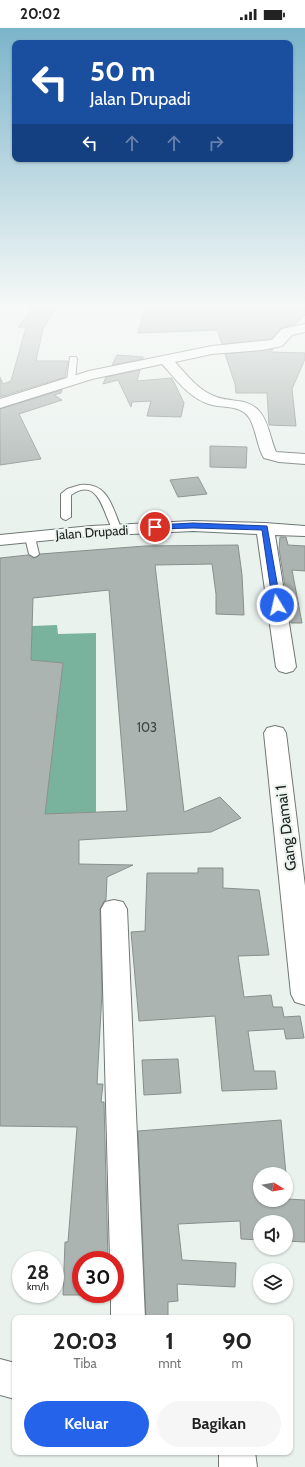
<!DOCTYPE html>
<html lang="id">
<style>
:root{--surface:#fff;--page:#f6f6f6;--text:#222;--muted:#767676;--accent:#2563eb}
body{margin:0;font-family:Cabin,sans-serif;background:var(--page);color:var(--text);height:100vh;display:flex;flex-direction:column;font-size:15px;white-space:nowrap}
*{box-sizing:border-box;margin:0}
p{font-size:13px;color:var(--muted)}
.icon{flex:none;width:22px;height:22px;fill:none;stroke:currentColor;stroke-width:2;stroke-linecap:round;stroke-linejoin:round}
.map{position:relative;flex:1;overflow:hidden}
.sheet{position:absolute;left:12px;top:1287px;width:281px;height:140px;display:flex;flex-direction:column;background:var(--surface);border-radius:8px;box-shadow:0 1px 3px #0004}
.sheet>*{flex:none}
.hud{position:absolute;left:12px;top:12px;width:281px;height:122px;border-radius:8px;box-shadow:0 1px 3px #0004;background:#1a4fa0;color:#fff;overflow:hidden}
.needle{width:26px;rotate:101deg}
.tools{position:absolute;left:253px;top:1139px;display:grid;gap:8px}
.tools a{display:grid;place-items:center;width:40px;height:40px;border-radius:50%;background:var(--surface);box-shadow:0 1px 3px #0004;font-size:20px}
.speed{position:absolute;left:12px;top:1223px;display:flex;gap:8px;font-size:20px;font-weight:700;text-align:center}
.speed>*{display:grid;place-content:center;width:52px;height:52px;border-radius:50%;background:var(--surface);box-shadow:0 1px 3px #0004;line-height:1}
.speed small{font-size:10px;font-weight:400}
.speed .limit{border:6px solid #d22;background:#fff;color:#111}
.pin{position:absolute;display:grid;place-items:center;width:34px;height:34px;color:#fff;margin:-17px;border:2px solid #fff;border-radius:50%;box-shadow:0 1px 4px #0007}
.me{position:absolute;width:44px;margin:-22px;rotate:351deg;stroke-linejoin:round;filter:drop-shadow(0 0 3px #0008)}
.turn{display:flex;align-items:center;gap:14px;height:84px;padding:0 12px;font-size:18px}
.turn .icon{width:52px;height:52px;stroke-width:2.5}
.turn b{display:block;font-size:28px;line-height:34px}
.lanes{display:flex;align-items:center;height:38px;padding:0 12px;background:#0003;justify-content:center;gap:20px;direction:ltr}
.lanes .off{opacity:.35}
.eta{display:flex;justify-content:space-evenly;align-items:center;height:68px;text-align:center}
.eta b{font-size:24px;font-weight:700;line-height:28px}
.primary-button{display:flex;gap:8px;margin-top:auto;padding:8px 12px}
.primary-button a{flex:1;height:46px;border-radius:24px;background:var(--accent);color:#fff;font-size:16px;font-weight:700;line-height:46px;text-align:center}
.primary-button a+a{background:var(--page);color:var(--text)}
.status{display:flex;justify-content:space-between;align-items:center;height:28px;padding:0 20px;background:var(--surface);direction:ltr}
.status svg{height:11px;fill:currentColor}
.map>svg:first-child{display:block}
</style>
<div class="status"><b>20:02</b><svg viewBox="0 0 49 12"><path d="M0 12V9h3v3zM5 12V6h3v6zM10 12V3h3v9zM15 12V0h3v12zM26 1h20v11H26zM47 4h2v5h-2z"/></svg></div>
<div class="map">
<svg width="305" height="1439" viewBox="0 0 305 1439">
<rect width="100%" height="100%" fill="#eaf2ee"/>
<path fill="#79b39e" d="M57,597L58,606L96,605V784L45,786L63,635L31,632L32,598Z"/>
<g fill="#acb4b1" stroke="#888f8c" fill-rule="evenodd">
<path d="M145,278H305V287L296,296L281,300L271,311L222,316L217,302L138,305Z"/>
<path d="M33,279L42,282H55L43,301L36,333H68L65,349L0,369V349L3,356L11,353L26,299H18Z"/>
<path d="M273,321L271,324L305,325V331L292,361L296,398L269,397L267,365H236L235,356L225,326Z"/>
<path d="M117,327L143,329V331L112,337Z"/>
<path d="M140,342L137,353L172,350L184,375L181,389L147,388L151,373L132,374L131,379L118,352L103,356L106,349Z"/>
<path d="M62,362L61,365L54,367L62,372L19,386L41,431L0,437V381Z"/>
<path d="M210,418L247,419L246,440L210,439Z"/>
<path d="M198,449L207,466L178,469L170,452Z"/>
<path d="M280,509H286L288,517L305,518V543L292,542L302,595H291L279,521Z"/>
<path d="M238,517L242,547L244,587L216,586V566L212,536L155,537L184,784L220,769L241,790L211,804L79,812V836L133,837L107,849L106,872L104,873L100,881L102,965L97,1056H103L101,1074H104L108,1232H81V1266L110,1267H63L65,1214H68L77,1099L0,1098V530L28,527L34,530L40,526L145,518ZM109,562L127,783L45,786L63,635L31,632L33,570Z"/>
<path d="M198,840H223V860L259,862L269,927L238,928L244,969L271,967L273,979H282L284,989L300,988L304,1010L286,1011L284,1001L248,1003L254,1043H275L277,1061L222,1063L215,988L139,993L131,904L145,903L147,845H198Z"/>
<path d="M178,1031L181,1065L144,1067L142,1032Z"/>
<path d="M281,1092L286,1146H260V1172H286V1148L288,1171L305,1172V1214L286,1213V1194H260V1212L241,1211L240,1193L178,1196L182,1232L236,1235L235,1259L177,1256L178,1273L168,1274V1290H146L138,1103Z"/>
</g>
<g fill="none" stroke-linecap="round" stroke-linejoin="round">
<g stroke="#707774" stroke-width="2">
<g id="service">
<path d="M36,278H52C49,281 39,281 36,278Z"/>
<path d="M70,329H76L77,331L75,352L71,354L67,352Z"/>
<path d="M80,457C109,454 112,480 122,502L120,504H114C103,487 100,447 71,467V489L66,492L63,491L61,489V466L67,461Z"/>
<path d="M30,506L35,509L39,526L37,528L34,529L29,526L25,509Z"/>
</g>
</g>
<g stroke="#707774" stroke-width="2">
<g id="minor">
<path d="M305,296V304L292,307L282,318L262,322L212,326L175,334C186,346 198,362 214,368C229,375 248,369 260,384C269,395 270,410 276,424L305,426V436L279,434L264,430C256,418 256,394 245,385C235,377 220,380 209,376C189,370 176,351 162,336L92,351L0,380V371L89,343L212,318L272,312L282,301Z"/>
<path d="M193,493L265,495L305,498V508L275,507L296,639L293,643L286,645L279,643L276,639L257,506L193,503L91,508L0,517V507L91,498Z"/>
<path d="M275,698L283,700L286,705L305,858V977L295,974L291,966L264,705L267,700Z"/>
<path d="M114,872L123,874L127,881L145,1290H111V1266H115V1232H110L101,881L105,874Z"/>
<path d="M0,1331L15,1335V1371L0,1367Z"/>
<path d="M219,1424H255L257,1439H219Z"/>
</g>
</g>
<use href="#service" fill="#fff" fill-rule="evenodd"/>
<use href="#minor" fill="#fff" fill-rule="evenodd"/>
</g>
<linearGradient id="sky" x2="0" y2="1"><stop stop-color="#7bb4ca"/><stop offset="0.58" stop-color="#f6f9f7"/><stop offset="1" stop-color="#f6f9f7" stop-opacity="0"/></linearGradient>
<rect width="305" height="479" fill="url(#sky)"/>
<path fill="#2563eb" stroke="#184099" d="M193,495L267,498L281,577L279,579H274L273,577L262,502L193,500L155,501L152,499L155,497Z"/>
<g text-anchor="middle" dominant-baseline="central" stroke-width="4" stroke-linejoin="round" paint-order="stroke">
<g font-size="13" fill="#1d201e" stroke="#eaf2ee">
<text transform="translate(92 504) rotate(-4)">Jalan Drupadi</text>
</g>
<g font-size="13" fill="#414543">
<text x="147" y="699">103</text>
</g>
<g font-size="15" fill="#1d201e" stroke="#eaf2ee">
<text transform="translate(286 800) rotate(-97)">Gang Damai 1</text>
</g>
</g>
</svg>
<div class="tools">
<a><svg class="needle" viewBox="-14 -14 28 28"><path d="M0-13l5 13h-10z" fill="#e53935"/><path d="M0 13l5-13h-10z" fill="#767676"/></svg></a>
<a><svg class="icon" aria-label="sound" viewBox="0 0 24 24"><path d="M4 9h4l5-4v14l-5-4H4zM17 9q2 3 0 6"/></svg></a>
<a><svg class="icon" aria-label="layers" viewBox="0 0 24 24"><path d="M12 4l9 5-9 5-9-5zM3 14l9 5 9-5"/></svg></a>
</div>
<div class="speed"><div>28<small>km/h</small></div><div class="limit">30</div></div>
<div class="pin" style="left:155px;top:499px;background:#d93025"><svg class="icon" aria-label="arrive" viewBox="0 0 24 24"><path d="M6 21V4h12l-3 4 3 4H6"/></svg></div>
<svg class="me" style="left:277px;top:577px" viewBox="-20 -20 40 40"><circle r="17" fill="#2563eb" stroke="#fff" stroke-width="3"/><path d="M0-11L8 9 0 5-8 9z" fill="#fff"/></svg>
<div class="hud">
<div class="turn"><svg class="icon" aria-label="left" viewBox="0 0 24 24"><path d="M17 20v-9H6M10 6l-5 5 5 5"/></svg><div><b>50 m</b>Jalan Drupadi</div></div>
<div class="lanes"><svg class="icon" aria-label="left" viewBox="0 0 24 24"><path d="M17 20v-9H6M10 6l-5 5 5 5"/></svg><svg class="icon off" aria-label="ahead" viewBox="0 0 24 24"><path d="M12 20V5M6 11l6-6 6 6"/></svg><svg class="icon off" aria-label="ahead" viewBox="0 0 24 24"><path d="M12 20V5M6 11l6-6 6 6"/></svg><svg class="icon off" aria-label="right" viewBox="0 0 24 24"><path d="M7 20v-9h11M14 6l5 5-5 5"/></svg></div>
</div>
<section class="sheet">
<div class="eta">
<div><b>20:03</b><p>Tiba</p></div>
<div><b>1</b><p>mnt</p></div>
<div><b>90</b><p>m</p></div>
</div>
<div class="primary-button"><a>Keluar</a><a>Bagikan</a></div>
</section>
</div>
